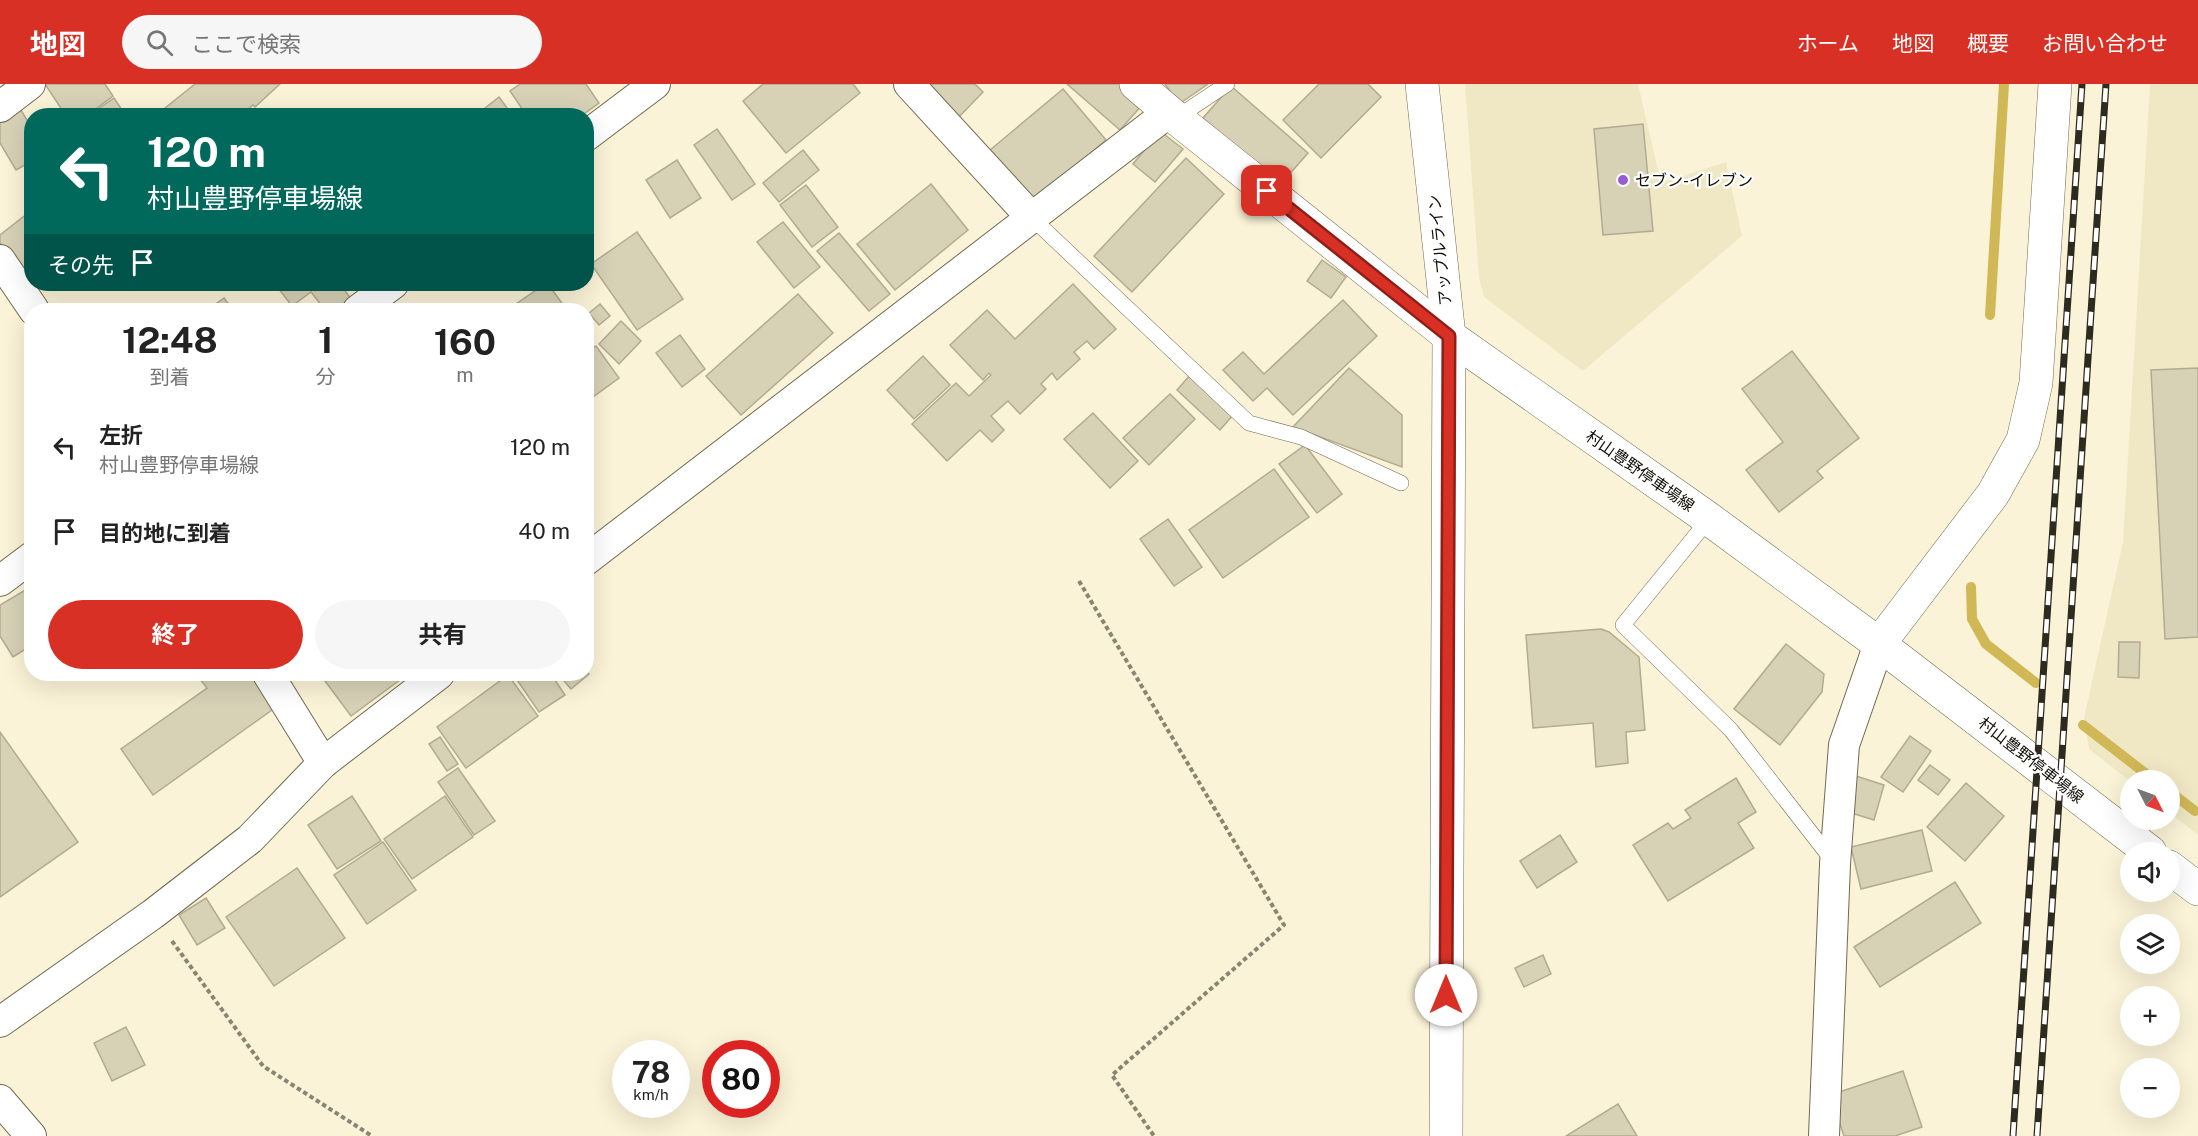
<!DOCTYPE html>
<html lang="ja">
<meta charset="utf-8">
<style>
:root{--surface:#fff;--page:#f6f6f6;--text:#222;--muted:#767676;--accent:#d93025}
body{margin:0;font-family:"Public Sans","Noto Sans JP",sans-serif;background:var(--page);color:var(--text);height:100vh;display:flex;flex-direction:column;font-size:22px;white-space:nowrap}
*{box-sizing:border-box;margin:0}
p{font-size:20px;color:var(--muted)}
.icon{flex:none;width:33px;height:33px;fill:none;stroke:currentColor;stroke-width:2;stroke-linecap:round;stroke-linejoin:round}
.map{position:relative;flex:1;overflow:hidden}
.side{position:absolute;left:24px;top:219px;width:570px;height:378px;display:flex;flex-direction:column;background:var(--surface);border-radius:24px;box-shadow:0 6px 24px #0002}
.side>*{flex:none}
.top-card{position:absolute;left:24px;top:24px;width:570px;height:183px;border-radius:24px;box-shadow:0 6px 24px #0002;background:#00695c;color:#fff;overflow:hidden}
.needle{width:39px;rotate:132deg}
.fabs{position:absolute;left:2120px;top:686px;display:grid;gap:12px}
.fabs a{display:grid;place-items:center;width:60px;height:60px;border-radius:50%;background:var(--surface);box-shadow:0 6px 24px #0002;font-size:30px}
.speed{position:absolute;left:612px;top:956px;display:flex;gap:12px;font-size:30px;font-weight:700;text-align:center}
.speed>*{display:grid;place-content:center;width:78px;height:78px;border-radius:50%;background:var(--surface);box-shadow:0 6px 24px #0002;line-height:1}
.speed small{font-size:15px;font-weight:400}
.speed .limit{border:9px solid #d22;background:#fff;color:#111}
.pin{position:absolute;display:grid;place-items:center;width:51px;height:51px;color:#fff;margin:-26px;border-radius:12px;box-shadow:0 3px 9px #0006}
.me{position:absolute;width:66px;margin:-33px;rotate:0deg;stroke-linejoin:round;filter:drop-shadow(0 0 4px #0008)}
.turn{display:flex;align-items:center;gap:21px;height:126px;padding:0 24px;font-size:27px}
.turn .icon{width:78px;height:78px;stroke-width:2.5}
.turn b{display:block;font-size:42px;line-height:51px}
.then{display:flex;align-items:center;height:57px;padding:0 24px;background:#0003;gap:12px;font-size:22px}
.eta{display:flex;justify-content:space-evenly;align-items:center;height:102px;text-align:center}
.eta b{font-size:36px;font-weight:700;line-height:42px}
.cta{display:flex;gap:12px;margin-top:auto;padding:12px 24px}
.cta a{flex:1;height:69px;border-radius:36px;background:var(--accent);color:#fff;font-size:24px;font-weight:700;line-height:69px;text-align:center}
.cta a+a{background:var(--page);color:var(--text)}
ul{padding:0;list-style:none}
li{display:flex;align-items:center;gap:18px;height:84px;padding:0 24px}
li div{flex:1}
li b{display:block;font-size:22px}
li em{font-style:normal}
header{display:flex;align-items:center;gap:36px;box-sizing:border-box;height:84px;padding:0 30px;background:var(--accent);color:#fff}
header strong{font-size:28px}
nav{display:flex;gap:33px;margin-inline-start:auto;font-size:21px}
.search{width:420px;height:54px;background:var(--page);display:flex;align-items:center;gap:15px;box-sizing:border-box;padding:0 21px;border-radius:33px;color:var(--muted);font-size:22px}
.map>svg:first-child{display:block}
</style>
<header>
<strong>地図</strong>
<div class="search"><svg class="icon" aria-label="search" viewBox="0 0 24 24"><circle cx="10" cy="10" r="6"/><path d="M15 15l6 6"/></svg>ここで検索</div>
<nav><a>ホーム</a><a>地図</a><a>概要</a><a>お問い合わせ</a></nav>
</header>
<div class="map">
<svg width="2198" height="1052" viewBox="0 0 2198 1052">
<rect width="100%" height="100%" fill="#faf3d7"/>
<g fill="#f0e8c4">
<path d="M1465,0H1638L1661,99L1726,78L1742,152L1583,287L1484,213L1479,194Z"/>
<path d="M2150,0H2198V751L2169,728V696L2130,697L2089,665L2084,634L2123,458Z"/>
</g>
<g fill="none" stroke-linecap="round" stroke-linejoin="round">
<g stroke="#d0b857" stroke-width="10">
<path d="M1990,231L2004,0"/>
<path d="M1971,503L1972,535L1986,560L2036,599"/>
<path d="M2083,641L2154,696"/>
<path d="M2169,707L2195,727"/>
</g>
</g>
<g fill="#d7d1b6" stroke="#b2ab91" stroke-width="1.5">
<path d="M45,0H105L113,12L86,32H66Z"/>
<path d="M195,0H280L255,23L253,21L240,32H161L159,29Z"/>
<path d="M520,0H586L599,19L581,32H527L510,7Z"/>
<path d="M763,0H853L860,9L786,69L743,17Z"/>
<path d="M921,0H975L983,8L957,35Z"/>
<path d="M1067,0H1120L1143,20L1120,46Z"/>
<path d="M1165,0H1208L1179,20Z"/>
<path d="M1319,0H1368L1381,13L1321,74L1283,36Z"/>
<path d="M1231,2L1308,69L1280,101L1203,34Z"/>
<path d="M1063,5L1106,56L1033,118L990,66Z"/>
<path d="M499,13L513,32H475Z"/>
<path d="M114,14L126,32H88Z"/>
<path d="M19,23L32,44V77L16,86L0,59V35Z"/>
<path d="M1643,40L1653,147L1603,151L1594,45Z"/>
<path d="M717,45L755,100L732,116L694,61Z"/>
<path d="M1160,47L1183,65L1155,98L1133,80Z"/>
<path d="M803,66L819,86L779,118L763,99Z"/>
<path d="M1186,74L1224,110L1132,208L1094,172Z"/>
<path d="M677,76L701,114L670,134L646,96Z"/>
<path d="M931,100L968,146L895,206L857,160Z"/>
<path d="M806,101L838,143L812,163L780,121Z"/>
<path d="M32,126V198L0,159V151Z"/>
<path d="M783,138L820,183L794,204L757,158Z"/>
<path d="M637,148L683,215L637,246L591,180Z"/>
<path d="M839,149L890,210L869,227L817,167Z"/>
<path d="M1322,176L1346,193L1331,214L1307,197Z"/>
<path d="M275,200H340L352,216L337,226H325L311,208L292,222Z"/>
<path d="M545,200H548L567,226H507Z"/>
<path d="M1073,200L1116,245L1094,265L1087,257L1074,268L1080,275L1057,296L1052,289L1041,300L1046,305L1020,330L1008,317L991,332L1004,346L992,358L980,346L947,377L912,340L956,299L969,312L991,291L989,289L983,296L950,261L987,226L1015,255Z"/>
<path d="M798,210L833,249L741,331L706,292Z"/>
<path d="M224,214L233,226H207Z"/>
<path d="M1343,216L1377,252L1293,331L1267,304L1253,317L1223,286L1243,268L1264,290Z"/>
<path d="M600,220L610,232L599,241L589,229Z"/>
<path d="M621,237L641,257L619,280L599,260Z"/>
<path d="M680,251L705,285L682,303L656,269Z"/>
<path d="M596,262L619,294L586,318V269Z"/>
<path d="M1792,267L1859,354L1817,387L1823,394L1779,428L1746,386L1783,358L1742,305Z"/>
<path d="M923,272L950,301L914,335L887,306Z"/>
<path d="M1349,284L1402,331V383L1293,343Z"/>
<path d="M2198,284V553L2165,555L2151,286Z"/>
<path d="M1191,290L1234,330L1220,346L1177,306Z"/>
<path d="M1170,310L1195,335L1149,381L1123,354Z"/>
<path d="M1093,329L1138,377L1110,404L1064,355Z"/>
<path d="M1305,361L1342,410L1317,429L1279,380Z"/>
<path d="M1274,385L1309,433L1223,494L1189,446Z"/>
<path d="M1168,435L1202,483L1174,502L1140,455Z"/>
<path d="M32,502V561L13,573L0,552V521Z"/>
<path d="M1601,545L1609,548L1639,573L1645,646L1626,648L1628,679L1596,683L1593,639L1533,644L1526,551Z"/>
<path d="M2119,558H2140L2139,594L2118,593Z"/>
<path d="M1786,560L1824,590L1822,608L1780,661L1734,625Z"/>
<path d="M586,588L589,590L571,605L558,590H586Z"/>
<path d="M196,590H257L279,621L153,711L121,665L207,604Z"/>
<path d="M327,590H408L351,632L322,593Z"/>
<path d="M513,590H551L565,611L539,628Z"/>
<path d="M508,591L538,632L466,684L437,643Z"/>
<path d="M0,648L78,758L0,813Z"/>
<path d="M1910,652L1931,667L1903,708L1881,693Z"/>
<path d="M440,653L458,680L447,687L429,660Z"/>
<path d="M1930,681L1950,696L1938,711L1918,696Z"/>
<path d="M458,684L495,737L474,751L438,698Z"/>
<path d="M1856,692L1884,701L1874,736L1845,727Z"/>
<path d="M1736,694L1756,728L1738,739L1754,764L1668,817L1633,761L1668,739L1673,745L1691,734L1685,726Z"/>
<path d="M1966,699L2004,732L1965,777L1927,743Z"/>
<path d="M352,712L381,757L337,785L308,741Z"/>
<path d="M445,712L473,753L412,795L384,755Z"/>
<path d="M1922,746L1932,787L1861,805L1851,763Z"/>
<path d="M1560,751L1577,778L1537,804L1520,777Z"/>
<path d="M383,758L416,806L367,840L334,791Z"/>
<path d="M297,784L345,854L274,902L226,833Z"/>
<path d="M1955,798L1981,839L1880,903L1854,863Z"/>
<path d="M206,814L225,844L197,861L179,831Z"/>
<path d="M1543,871L1551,890L1524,903L1515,884Z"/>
<path d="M126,943L145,981L112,997L94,959Z"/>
<path d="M1903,987L1922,1043L1895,1052H1844L1830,1011Z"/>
<path d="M1618,1020L1637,1052H1566Z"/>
</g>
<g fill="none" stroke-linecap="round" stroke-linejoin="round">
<g stroke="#706a52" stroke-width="16">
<g id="lane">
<path d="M1176,34L1227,0"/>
<path d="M1032,134L1249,339L1301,353L1401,399"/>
<path d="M1709,435L1623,541L1731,646L1833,777"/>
</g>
</g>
<g stroke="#706a52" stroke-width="32">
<g id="street">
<path d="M909,0L1032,134"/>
<path d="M0,23L30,0"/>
<path d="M586,52L655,0"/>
<path d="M0,176L34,226"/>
<path d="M358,226L393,200"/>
<path d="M586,476L1169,28"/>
<path d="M0,497L32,473"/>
<path d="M268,590L323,679"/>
<path d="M0,938L153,830L250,755L323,679L439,590"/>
<path d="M0,1016L31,1052"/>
<path d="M1824,1052L1835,780L1844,661L1879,560"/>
</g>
</g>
<g stroke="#706a52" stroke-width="34">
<g id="secondary">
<path d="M1136,0L1176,34L1449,252L1709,435L1879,560L2150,768"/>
<path d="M1879,560L1993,410L2023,356L2036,299L2055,0"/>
<path d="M2169,783L2198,805"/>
</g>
</g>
<g stroke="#706a52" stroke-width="34">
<path id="highway" d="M1422,0L1449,252L1446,1052"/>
</g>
<g stroke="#8a8573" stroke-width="4" stroke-dasharray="4.5 3" stroke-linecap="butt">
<path d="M1079,497L1284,841L1112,991L1154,1052"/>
<path d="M172,857L263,982L372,1052"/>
</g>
<use href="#lane" stroke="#fff" stroke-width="15"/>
<use href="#street" stroke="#fff" stroke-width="30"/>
<use href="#secondary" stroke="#fff" stroke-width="33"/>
<use href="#highway" stroke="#fff" stroke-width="33"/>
<g stroke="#2d2a1f" stroke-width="7">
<g id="rail">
<path d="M2013,1052L2082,0"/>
<path d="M2037,1052L2106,0"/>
</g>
</g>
<use href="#rail" stroke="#fff" stroke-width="4.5" stroke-dasharray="14" stroke-linecap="butt"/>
</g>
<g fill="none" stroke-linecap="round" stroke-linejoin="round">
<g stroke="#8d1f18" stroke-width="15">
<path id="route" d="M1267,107L1449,252L1446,911"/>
</g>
<use href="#route" stroke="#d93025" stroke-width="10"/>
</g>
<circle fill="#975cd3" stroke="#fff" stroke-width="2" cx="1623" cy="96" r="6"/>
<g text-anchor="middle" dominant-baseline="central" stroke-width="4.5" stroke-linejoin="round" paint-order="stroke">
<g font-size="16" fill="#110f06" stroke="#fff" text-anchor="start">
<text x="1635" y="96">セブン-イレブン</text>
</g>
<g font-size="16" fill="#110f06" stroke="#fff">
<text transform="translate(1440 166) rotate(-96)">アップルライン</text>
<text transform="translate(1640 387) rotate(35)">村山豊野停車場線</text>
<text transform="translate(2031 676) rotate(38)">村山豊野停車場線</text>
</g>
</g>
</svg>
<div class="fabs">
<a><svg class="needle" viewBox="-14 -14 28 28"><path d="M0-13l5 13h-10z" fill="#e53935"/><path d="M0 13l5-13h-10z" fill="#767676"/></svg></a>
<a><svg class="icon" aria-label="sound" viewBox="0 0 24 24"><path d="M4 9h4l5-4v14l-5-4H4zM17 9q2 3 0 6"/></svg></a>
<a><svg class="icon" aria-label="layers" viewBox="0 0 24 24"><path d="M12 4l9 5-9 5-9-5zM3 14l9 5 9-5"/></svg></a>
<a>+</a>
<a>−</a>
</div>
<div class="speed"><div>78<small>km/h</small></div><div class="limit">80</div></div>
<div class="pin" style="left:1267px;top:107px;background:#d93025"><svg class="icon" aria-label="arrive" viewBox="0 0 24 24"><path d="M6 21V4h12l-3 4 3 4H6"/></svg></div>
<svg class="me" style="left:1446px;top:911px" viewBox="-20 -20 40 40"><circle r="19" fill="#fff"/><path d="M0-13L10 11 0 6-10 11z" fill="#d93025"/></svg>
<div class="top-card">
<div class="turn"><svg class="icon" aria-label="left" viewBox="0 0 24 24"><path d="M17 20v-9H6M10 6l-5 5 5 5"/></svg><div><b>120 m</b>村山豊野停車場線</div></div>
<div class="then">その先<svg class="icon" aria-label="arrive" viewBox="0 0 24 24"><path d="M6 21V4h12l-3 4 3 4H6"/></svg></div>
</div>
<section class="side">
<div class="eta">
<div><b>12:48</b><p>到着</p></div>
<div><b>1</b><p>分</p></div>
<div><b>160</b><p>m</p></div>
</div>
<ul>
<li><svg class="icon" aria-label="left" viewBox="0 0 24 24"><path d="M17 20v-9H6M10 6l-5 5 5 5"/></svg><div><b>左折</b><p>村山豊野停車場線</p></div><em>120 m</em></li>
<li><svg class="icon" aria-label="arrive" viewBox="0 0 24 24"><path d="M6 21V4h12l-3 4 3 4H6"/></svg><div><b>目的地に到着</b></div><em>40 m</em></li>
</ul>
<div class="cta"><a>終了</a><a>共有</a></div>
</section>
</div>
